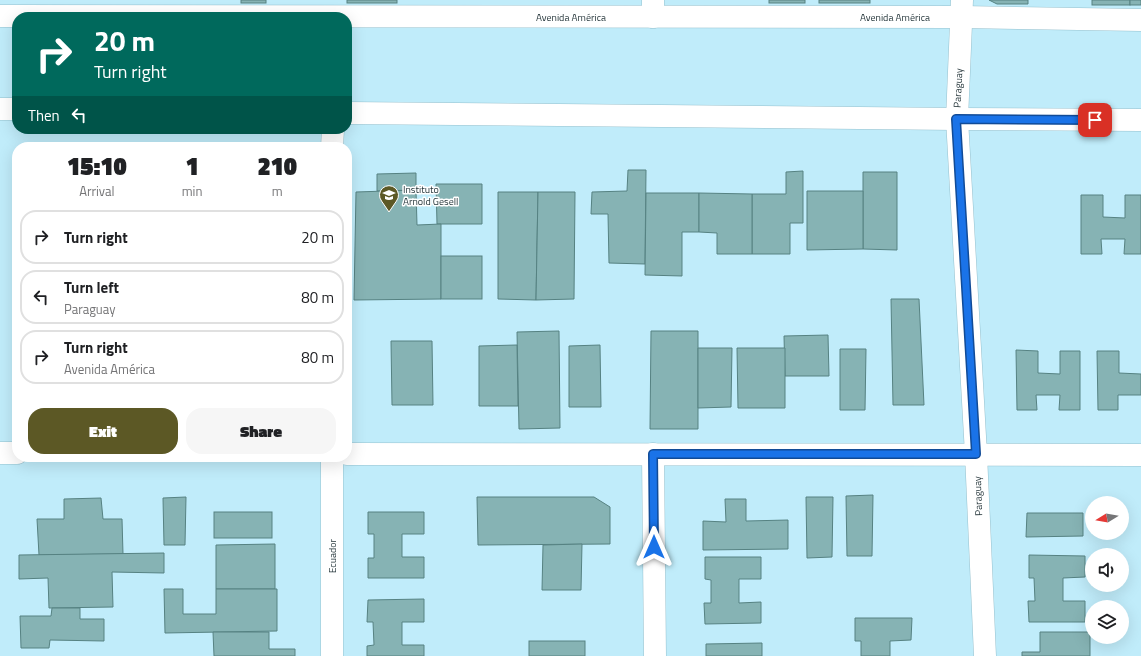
<!DOCTYPE html>
<meta charset="utf-8">
<style>
:root{--surface:#fff;--page:#f6f6f6;--text:#202124;--muted:#757577;--line:#e0e0e0;--accent:#5c5825}
body{margin:0;font-family:"Titillium Web",sans-serif;background:var(--page);color:var(--text);height:100vh;display:flex;flex-direction:column;font-size:15px;white-space:nowrap}
*{box-sizing:border-box;margin:0}
p{font-size:13px;color:var(--muted)}
.icon{flex:none;width:22px;height:22px;fill:none;stroke:currentColor;stroke-width:2;stroke-linecap:round;stroke-linejoin:round}
.map{position:relative;flex:1;overflow:hidden}
.drawer{position:absolute;left:12px;top:142px;width:340px;height:320px;display:flex;flex-direction:column;background:var(--surface);border-radius:16px;box-shadow:0 4px 16px #0002}
.drawer>*{flex:none}
.top-card{position:absolute;left:12px;top:12px;width:340px;height:122px;border-radius:16px;box-shadow:0 4px 16px #0002;background:#00695c;color:#fff;overflow:hidden}
.needle{width:26px;rotate:259deg}
.buttons{position:absolute;left:1085px;top:496px;display:grid;gap:8px}
.buttons a{display:grid;place-items:center;width:44px;height:44px;border-radius:50%;background:var(--surface);box-shadow:0 4px 16px #0002;font-size:20px}
.pin{position:absolute;display:grid;place-items:center;width:34px;height:34px;color:#fff;margin:-17px;border-radius:8px;box-shadow:0 2px 6px #0006}
.me{position:absolute;width:44px;margin:-22px;rotate:0deg;stroke-linejoin:round;filter:drop-shadow(0 0 3px #0008)}
.turn{display:flex;align-items:center;gap:14px;height:84px;padding:0 16px;font-size:18px}
.turn .icon{width:52px;height:52px;stroke-width:2.5}
.turn b{display:block;font-size:28px;line-height:34px}
.then{display:flex;align-items:center;height:38px;padding:0 16px;background:#0003;gap:8px;font-size:15px}
.eta{display:flex;justify-content:space-evenly;align-items:center;height:68px;text-align:center}
.eta b{font-size:24px;font-weight:800;line-height:28px}
.primary-button{display:flex;gap:8px;margin-top:auto;padding:8px 16px}
.primary-button a{flex:1;height:46px;border-radius:16px;background:var(--accent);color:#fff;font-size:16px;font-weight:800;line-height:46px;text-align:center}
.primary-button a+a{background:var(--page);color:var(--text)}
ul{padding:0;list-style:none}
li{display:flex;align-items:center;gap:12px;height:54px;margin:0 8px 6px;padding:0 8px;border:2px solid var(--line);border-radius:16px}
li div{flex:1}
li b{display:block;font-size:15px}
li em{font-style:normal}
.map>svg:first-child{display:block}
</style>
<div class="map">
<svg width="1141" height="656" viewBox="0 0 1141 656">
<rect width="100%" height="100%" fill="#c0ecfa"/>
<g fill="#86b3b4" stroke="#568282">
<rect x="241" y="0" width="25" height="3"/>
<rect x="347" y="0" width="50" height="3"/>
<rect x="769" y="0" width="36" height="3"/>
<rect x="819" y="0" width="51" height="3"/>
<path d="M989,0H1028V4H997Z"/>
<rect x="1092" y="0" width="38" height="5"/>
<rect x="1130" y="0" width="11" height="5"/>
<path d="M628,170H646L645,264L609,263L608,214H591L592,192L627,191Z"/>
<path d="M803,171V223H790V254H752V194H786V172Z"/>
<path d="M863,172H897V250L863,249Z"/>
<path d="M416,173V190L377,191V174Z"/>
<path d="M436,184H482V224H437Z"/>
<path d="M416,190L417,225L441,224V299L354,300L356,192Z"/>
<path d="M807,191H863V249L807,250Z"/>
<path d="M498,192H538L536,300L498,299Z"/>
<path d="M538,192H575L574,299L536,300Z"/>
<path d="M646,193H699V232H682V276L645,275Z"/>
<path d="M699,193L752,194V254H717V233L699,232Z"/>
<path d="M1081,195H1103V217L1125,218V195H1141V254H1124L1125,239H1101L1102,254H1081Z"/>
<rect x="441" y="256" width="41" height="43"/>
<path d="M891,299H919L924,405H893Z"/>
<path d="M559,331L560,428L519,429L517,332Z"/>
<path d="M651,331H698V429H650Z"/>
<path d="M828,335L829,376H785L784,336Z"/>
<path d="M391,341H432L433,405H392Z"/>
<path d="M517,345L518,406H479V346Z"/>
<path d="M600,345L601,407H569V346Z"/>
<path d="M698,348H732L731,407L698,408Z"/>
<path d="M737,348H785V408H738Z"/>
<path d="M840,349H866L865,410H840Z"/>
<path d="M1016,350L1038,351V373L1060,374V351H1080V410H1059L1060,395H1036L1037,410H1017Z"/>
<path d="M1097,351H1119V373L1141,374V395H1118V410H1098Z"/>
<path d="M873,495L872,556H847L846,496Z"/>
<path d="M186,497L185,545H164L163,498Z"/>
<path d="M477,497H594L610,507V544L478,545Z"/>
<path d="M806,497H833L832,557L807,558Z"/>
<path d="M101,498L103,519H122L123,554L39,555L37,519H64V499Z"/>
<path d="M725,499H746V521L788,520V549L703,550V521L726,522Z"/>
<rect x="214" y="512" width="58" height="26"/>
<path d="M368,512H424V534H402V557H424V578H368V558H374V534H368Z"/>
<path d="M1027,513H1083V536L1026,537Z"/>
<path d="M275,544V589H216V545Z"/>
<path d="M582,544L581,590H542L543,545Z"/>
<path d="M164,553V573L112,572L113,607L49,608L48,578L19,579V555Z"/>
<path d="M1029,555L1085,556V577L1063,578V601H1085V622H1029L1028,601H1035L1034,578H1029Z"/>
<path d="M705,557H761V579H739V603L761,602V623L705,624L704,603H711V580L705,579Z"/>
<path d="M164,589H183V614H216V589H277V631L165,633Z"/>
<path d="M424,599V622H402V645H424V656H367V646L374,645L373,622H367L368,600Z"/>
<path d="M52,608H80V619H104V641L50,640L49,648H21L20,616H51Z"/>
<path d="M855,618H912L911,640L890,641V656H861V641H855Z"/>
<path d="M213,632H269V649H295V656H214Z"/>
<path d="M1040,632H1090V656H1022V652H1040Z"/>
<rect x="529" y="641" width="56" height="15"/>
<path d="M762,643V656H706V644Z"/>
</g>
<g fill="none" stroke-linecap="round" stroke-linejoin="round">
<g stroke="#96c1ce" stroke-width="23">
<g id="minor">
<path d="M653,0V17"/>
<path d="M962,0L957,119L976,454L985,656"/>
<path d="M332,147L333,129"/>
<path d="M0,453H17"/>
<path d="M347,454L1141,455"/>
<path d="M653,454L655,656"/>
<path d="M332,457V656"/>
</g>
</g>
<g stroke="#96c1ce" stroke-width="23">
<g id="secondary">
<path d="M0,16L962,17L1141,20"/>
<path d="M0,109H17"/>
<path d="M347,113L957,119L1141,120"/>
</g>
</g>
<use href="#minor" stroke="#fff" stroke-width="22"/>
<use href="#secondary" stroke="#fff" stroke-width="22"/>
</g>
<g fill="none" stroke-linecap="round" stroke-linejoin="round">
<g stroke="#114b97" stroke-width="10">
<path id="route" d="M654,547L653,454H976L956,119L1095,120"/>
</g>
<use href="#route" stroke="#1a73e8" stroke-width="7"/>
</g>
<defs>
<g id="school-pin" transform="scale(1)"><path d="M0 17L-7.5 6A9.5 9.5 0 1 1 7.5 6Z" fill="#5c5825" stroke="#fff"/><path d="M0-5L7-2L0 1L-7-2ZM-4 1L0 2.5L4 1V4Q0 6-4 4Z" fill="#fff"/></g>
</defs>
<g fill-rule="evenodd">
<use href="#school-pin" x="389" y="195"/>
</g>
<g text-anchor="middle" dominant-baseline="central" stroke-width="3" stroke-linejoin="round" paint-order="stroke">
<g font-size="10" fill="#1f3035" stroke="#fff">
<text x="571" y="17">Avenida América</text>
<text x="895" y="17">Avenida América</text>
<text transform="translate(958 88) rotate(-87)">Paraguay</text>
<text transform="translate(978 496) rotate(-92)">Paraguay</text>
<text transform="translate(332 556) rotate(-90)">Ecuador</text>
</g>
<g font-size="10" fill="#1f3035" stroke="#fff" text-anchor="start">
<text x="403" y="189">Instituto<tspan x="403" dy="12">Arnold Gesell</tspan></text>
</g>
</g>
</svg>
<div class="buttons">
<a><svg class="needle" viewBox="-14 -14 28 28"><path d="M0-13l5 13h-10z" fill="#e53935"/><path d="M0 13l5-13h-10z" fill="#757577"/></svg></a>
<a><svg class="icon" aria-label="sound" viewBox="0 0 24 24"><path d="M4 9h4l5-4v14l-5-4H4zM17 9q2 3 0 6"/></svg></a>
<a><svg class="icon" aria-label="layers" viewBox="0 0 24 24"><path d="M12 4l9 5-9 5-9-5zM3 14l9 5 9-5"/></svg></a>
</div>
<div class="pin" style="left:1095px;top:120px;background:#d93025"><svg class="icon" aria-label="arrive" viewBox="0 0 24 24"><path d="M6 21V4h12l-3 4 3 4H6"/></svg></div>
<svg class="me" style="left:654px;top:547px" viewBox="-20 -20 40 40"><path d="M0-17L14 15 0 8-14 15z" fill="#1a73e8" stroke="#fff" stroke-width="4"/></svg>
<div class="top-card">
<div class="turn"><svg class="icon" aria-label="right" viewBox="0 0 24 24"><path d="M7 20v-9h11M14 6l5 5-5 5"/></svg><div><b>20 m</b>Turn right</div></div>
<div class="then">Then<svg class="icon" aria-label="left" viewBox="0 0 24 24"><path d="M17 20v-9H6M10 6l-5 5 5 5"/></svg></div>
</div>
<section class="drawer">
<div class="eta">
<div><b>15:10</b><p>Arrival</p></div>
<div><b>1</b><p>min</p></div>
<div><b>210</b><p>m</p></div>
</div>
<ul>
<li><svg class="icon" aria-label="right" viewBox="0 0 24 24"><path d="M7 20v-9h11M14 6l5 5-5 5"/></svg><div><b>Turn right</b></div><em>20 m</em></li>
<li><svg class="icon" aria-label="left" viewBox="0 0 24 24"><path d="M17 20v-9H6M10 6l-5 5 5 5"/></svg><div><b>Turn left</b><p>Paraguay</p></div><em>80 m</em></li>
<li><svg class="icon" aria-label="right" viewBox="0 0 24 24"><path d="M7 20v-9h11M14 6l5 5-5 5"/></svg><div><b>Turn right</b><p>Avenida América</p></div><em>80 m</em></li>
</ul>
<div class="primary-button"><a>Exit</a><a>Share</a></div>
</section>
</div>
